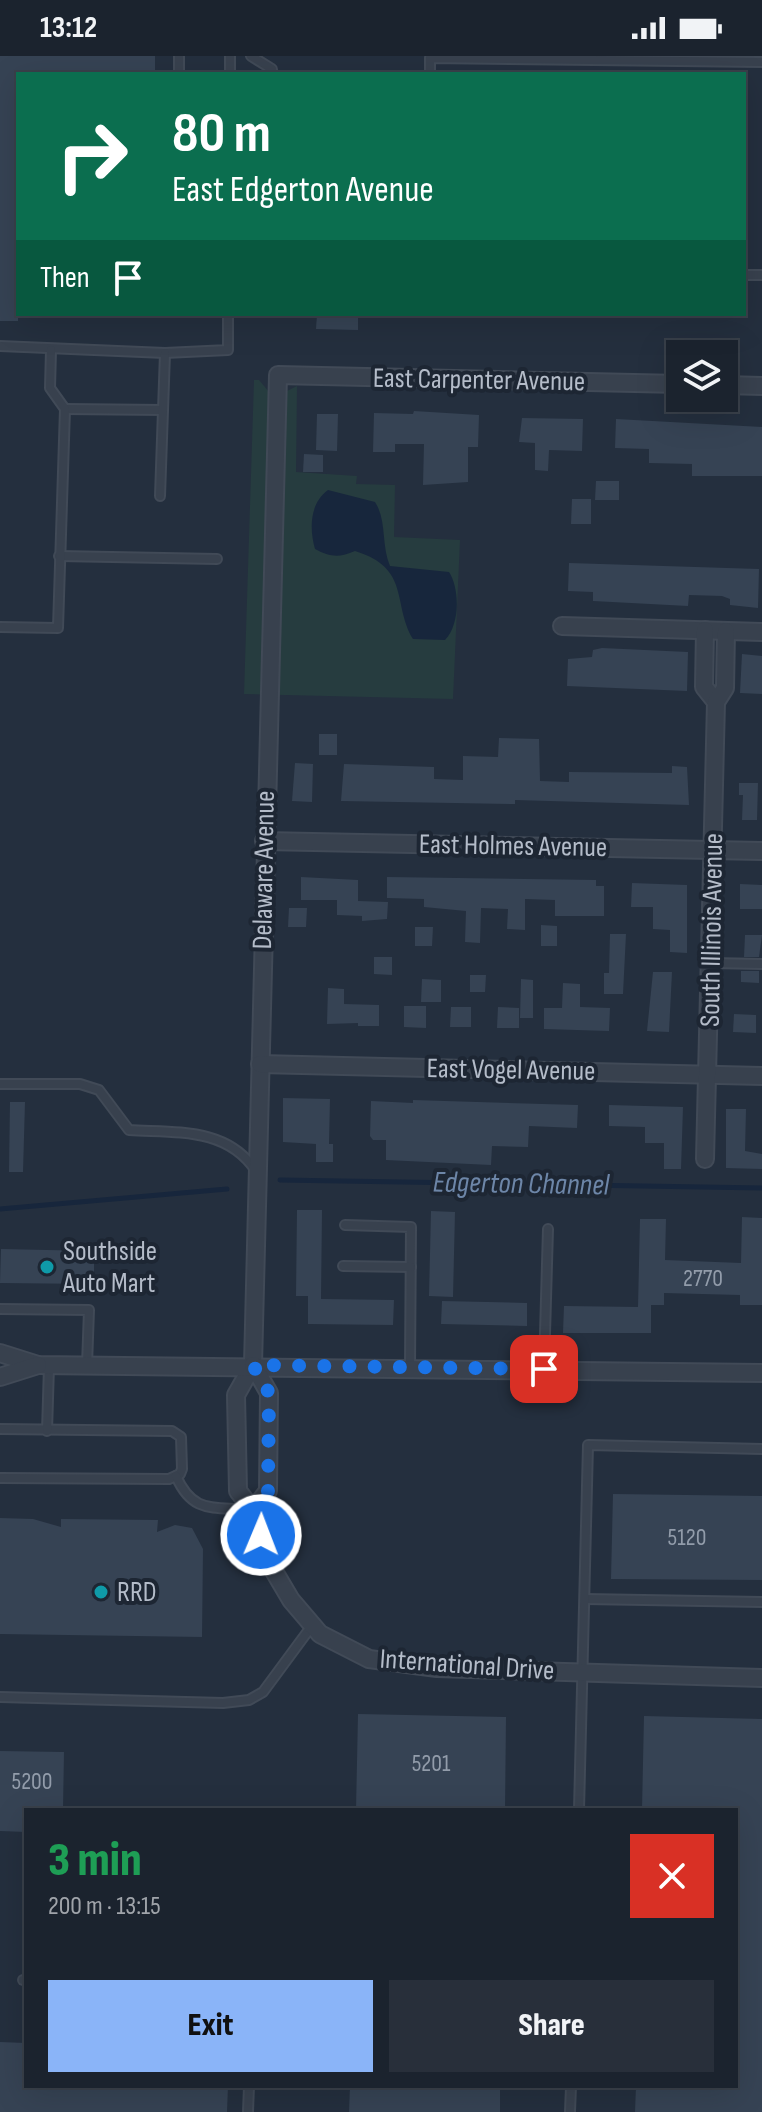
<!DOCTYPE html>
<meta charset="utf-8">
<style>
:root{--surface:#1b232e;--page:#282f3a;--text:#f1f3f6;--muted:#a0a4aa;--line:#39404a;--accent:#8ab4f8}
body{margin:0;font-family:"Sofia Sans Condensed",sans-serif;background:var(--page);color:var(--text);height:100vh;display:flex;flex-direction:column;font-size:30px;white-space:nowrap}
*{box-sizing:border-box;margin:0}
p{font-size:26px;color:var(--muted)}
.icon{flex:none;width:44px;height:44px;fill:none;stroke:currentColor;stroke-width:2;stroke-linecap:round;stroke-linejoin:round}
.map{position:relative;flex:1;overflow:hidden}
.sheet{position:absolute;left:24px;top:1752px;width:714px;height:280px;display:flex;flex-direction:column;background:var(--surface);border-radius:0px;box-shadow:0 8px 32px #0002,0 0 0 2px var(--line)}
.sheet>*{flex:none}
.hud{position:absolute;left:16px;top:16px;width:730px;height:244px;border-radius:0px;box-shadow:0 8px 32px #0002,0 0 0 2px var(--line);background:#0b6e4f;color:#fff;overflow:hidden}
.fabs{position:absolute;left:666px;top:284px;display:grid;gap:16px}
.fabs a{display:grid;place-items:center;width:72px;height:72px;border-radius:0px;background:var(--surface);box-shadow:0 8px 32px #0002,0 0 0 2px var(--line);font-size:40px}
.pin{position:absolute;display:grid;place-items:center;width:68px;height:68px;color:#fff;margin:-34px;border-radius:16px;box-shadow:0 4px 12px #0006}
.me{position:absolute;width:88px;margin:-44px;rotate:1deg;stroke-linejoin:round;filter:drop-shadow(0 0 6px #0008)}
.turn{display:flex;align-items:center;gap:28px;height:168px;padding:0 24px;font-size:36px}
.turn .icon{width:104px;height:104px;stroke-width:2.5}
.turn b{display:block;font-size:56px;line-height:68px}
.then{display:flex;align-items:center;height:76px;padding:0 24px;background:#0003;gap:16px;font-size:30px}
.round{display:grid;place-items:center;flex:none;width:84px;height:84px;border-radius:0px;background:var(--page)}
.overview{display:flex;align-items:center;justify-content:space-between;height:136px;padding:0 24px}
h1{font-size:48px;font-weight:800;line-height:60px;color:#1e9e55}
.button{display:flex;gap:16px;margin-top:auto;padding:16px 24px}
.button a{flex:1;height:92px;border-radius:0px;background:var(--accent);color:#111;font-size:32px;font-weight:800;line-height:92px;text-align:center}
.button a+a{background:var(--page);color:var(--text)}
.status{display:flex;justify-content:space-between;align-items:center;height:56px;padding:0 40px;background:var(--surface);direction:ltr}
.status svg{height:22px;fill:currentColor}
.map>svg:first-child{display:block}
</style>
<div class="status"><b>13:12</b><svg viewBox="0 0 49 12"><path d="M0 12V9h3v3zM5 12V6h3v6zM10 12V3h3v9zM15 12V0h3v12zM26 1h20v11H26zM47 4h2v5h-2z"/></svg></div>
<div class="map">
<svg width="762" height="2056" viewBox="0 0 762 2056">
<rect width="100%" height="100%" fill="#242f3e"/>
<path fill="#263c3f" d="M254,324H259L270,337L285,336L297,330L296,416L357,420L356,428L395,429L394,481L460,484L453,643L244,638Z"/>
<path fill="#17263c" d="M328,434L375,446C387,464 381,489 390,510L449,516C460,533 460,569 445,584L413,583C392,548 411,512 355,495C339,502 330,501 315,493C309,472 310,447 328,434Z"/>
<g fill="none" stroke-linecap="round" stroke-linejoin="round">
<g stroke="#17263c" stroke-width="5">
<path d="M280,1124L762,1132"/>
<path d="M0,1153L227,1133"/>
</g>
</g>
<g fill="#364354">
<path d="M0,0H155V18H18V265H0Z"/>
<path d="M317,258H358V274L316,273Z"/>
<path d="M414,355L479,359L478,391H468V426L423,429L424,388H395V396H373L374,357L413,358Z"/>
<path d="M317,358H338L337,395L316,394Z"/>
<path d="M522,362L583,363L582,395L549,394L548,415L535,414V387L519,386Z"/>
<path d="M616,363L762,371V420H692V408L649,407V393L615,392Z"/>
<path d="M304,398L323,399V416H303Z"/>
<path d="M596,425H619V444H595Z"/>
<path d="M572,443H591V468H571Z"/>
<path d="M569,507L759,513L758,552L730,549V543L722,540L689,539L688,550L593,545V536L568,535Z"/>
<path d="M602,592L688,596L687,635L567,630L568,603L592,601L593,594Z"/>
<path d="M742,598L762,600V638L740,637Z"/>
<rect x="319" y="678" width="18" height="21"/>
<path d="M499,682L539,683L540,725L569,726V716L672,717V710L687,711L689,749L515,744V748L341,745L344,708L434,711V723L463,724V700L498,701Z"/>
<path d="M295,707L313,708L312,746L292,745Z"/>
<path d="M739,727H758L757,764H742L743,739H739Z"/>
<path d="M301,821L358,824V845L388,846L387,863L362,865V860L337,859V844H301Z"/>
<path d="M387,821L596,824V830H604V860H555V844L525,843V874L507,873L508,853L481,852L480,887L465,886L466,855L424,851V843L387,842Z"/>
<path d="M632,827L687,829V897L670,896V874L653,873V851H631Z"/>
<path d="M740,828L762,829V853H740Z"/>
<path d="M289,852H307L306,871H288Z"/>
<path d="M541,869L557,870V890H541Z"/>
<path d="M415,871H433L432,890H415Z"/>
<path d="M610,878H626L623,938H604V917H609Z"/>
<path d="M745,879H762L759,901H744Z"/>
<path d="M374,901H392V919L374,918Z"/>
<path d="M741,915H759V927L741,926Z"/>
<path d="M653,916H672L669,976L647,975Z"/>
<path d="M470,919H486L485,936H470Z"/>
<path d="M422,923L441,924V946H421Z"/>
<path d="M521,923L533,924V962H520Z"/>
<path d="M563,927L580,928V951L610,952L609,975L544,973V952H562Z"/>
<path d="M328,932L344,933V948L379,949V970H358V967L327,968Z"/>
<path d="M404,950H426V972L404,971Z"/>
<path d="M451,951H471V971H450Z"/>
<path d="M498,951L519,952V972H497Z"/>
<path d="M734,958L756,959V977L733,976Z"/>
<path d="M283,1042L330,1043L329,1088H333V1106H316V1088L283,1086Z"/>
<path d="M413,1044L578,1049L577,1072L529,1070L528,1091L492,1090L491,1109L386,1104V1084H373L370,1080L371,1045L413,1047Z"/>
<path d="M10,1046H25L23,1116H9Z"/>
<path d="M609,1049L683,1051L681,1113H664V1087H645V1071L609,1070Z"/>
<path d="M726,1053H746L745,1095L762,1098V1113L726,1112Z"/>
<path d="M297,1154H322L321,1243L394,1244L393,1269L308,1268V1240H296Z"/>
<path d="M431,1155L455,1156L453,1241L429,1240Z"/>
<path d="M742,1161L762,1162V1249H740V1239L664,1237V1249H651V1277H563L564,1250L638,1251L640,1163H666L665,1204L741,1207Z"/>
<path d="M1,1193L94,1195V1228L0,1227Z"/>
<path d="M442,1245L527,1247V1270L441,1268Z"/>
<path d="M613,1438L762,1440V1524L611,1523Z"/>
<path d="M0,1462L33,1463L61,1471V1463L158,1464L157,1476L175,1469L192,1472L203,1493L202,1581L0,1578Z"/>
<path d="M358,1658L506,1661L505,1754H356Z"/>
<path d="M644,1660L762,1663V2056H635L636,2030H736V1754H642Z"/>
<path d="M0,1695L64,1696L63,1754H26V1776L0,1775Z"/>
<path d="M0,1986L26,1987V2030H228L227,2056H0Z"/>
<path d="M350,2030H500V2056H349Z"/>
</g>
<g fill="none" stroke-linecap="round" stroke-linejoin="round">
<g stroke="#414a57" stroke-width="12">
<g id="service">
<path d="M251,0L272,13V18"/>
<path d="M179,18V0"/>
<path d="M230,18V0"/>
<path d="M430,18V2L762,6"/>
<path d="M744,219H762"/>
<path d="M0,290L165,297L228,294V258"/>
<path d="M65,353L163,354"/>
<path d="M160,440L165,297"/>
<path d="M59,500L217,503"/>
<path d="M0,571L58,572L65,353L50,332L51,294"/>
<path d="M711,907L762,908"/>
<path d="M0,1028H80L99,1034L129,1074C176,1077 227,1071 256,1115"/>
<path d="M345,1169L411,1171L410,1312"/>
<path d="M343,1210L411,1211"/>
<path d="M0,1253L89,1254L87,1309"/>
<path d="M544,1313L548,1173"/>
<path d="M0,1373L172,1375L181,1381L182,1413L180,1418L169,1423L0,1422"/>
<path d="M47,1375L49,1310"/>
<path d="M176,1420C193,1459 214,1450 251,1454"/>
<path d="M585,1543L762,1546"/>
<path d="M0,1641L223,1647L249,1644L263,1636L311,1571"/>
<path d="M579,1754L588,1389L762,1393"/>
<path d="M23,1924H26"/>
<path d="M248,2056L249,2030"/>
<path d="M570,2056L571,2030"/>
</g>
</g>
<g stroke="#414a57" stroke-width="20">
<g id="minor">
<path d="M680,328L278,319L253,1309L236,1339L238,1435L253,1454L268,1505L291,1544L320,1578L369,1603L437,1612L762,1622"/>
<path d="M724,329L762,330"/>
<path d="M562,570L762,576"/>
<path d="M705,574L704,631L716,646"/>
<path d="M264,785L762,795"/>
<path d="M260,1008L762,1020"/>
<path d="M705,1103L716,646L725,632L726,575"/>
<path d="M0,1297L38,1309L762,1317"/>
<path d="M253,1309L269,1337L268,1435L253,1454"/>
<path d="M0,1321L38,1309"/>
</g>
</g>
<use href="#service" stroke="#38414e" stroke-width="8"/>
<use href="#minor" stroke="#38414e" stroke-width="16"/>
</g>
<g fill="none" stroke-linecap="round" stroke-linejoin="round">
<path stroke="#1a73e8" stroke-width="14" stroke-dasharray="0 25.2" d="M261,1479L253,1454L268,1435L269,1337L253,1309L544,1313"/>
</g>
<g fill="#0f9aa8" stroke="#1d2633" stroke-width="3">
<circle cx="47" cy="1211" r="8"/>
<circle cx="101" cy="1536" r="8"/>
</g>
<g text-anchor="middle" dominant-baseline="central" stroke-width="8" stroke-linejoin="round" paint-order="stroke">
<g font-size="24" fill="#929caa">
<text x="703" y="1222">2770</text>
<text x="687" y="1481">5120</text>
<text x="431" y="1707">5201</text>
<text x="32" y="1725">5200</text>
</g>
<g font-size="28" fill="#b4bcc9" stroke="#1d2633">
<text transform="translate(479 324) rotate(1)">East Carpenter Avenue</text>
<text transform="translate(513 790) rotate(1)">East Holmes Avenue</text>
<text transform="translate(264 814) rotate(-89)">Delaware Avenue</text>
<text transform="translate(712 874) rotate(-89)">South Illinois Avenue</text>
<text transform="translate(511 1014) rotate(1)">East Vogel Avenue</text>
<text transform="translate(467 1609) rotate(4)">International Drive</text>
</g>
<g font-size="28" fill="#b4bcc9" stroke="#1d2633" text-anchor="start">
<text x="63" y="1195">Southside<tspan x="63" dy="32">Auto Mart</tspan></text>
<text x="117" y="1536">RRD</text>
</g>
<g font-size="30" font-style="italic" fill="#6d86a8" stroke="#1d2633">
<text transform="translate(521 1128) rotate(1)">Edgerton Channel</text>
</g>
</g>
</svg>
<div class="fabs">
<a><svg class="icon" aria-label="layers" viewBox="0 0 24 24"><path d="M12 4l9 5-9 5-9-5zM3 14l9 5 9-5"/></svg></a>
</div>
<div class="pin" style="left:544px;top:1313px;background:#d93025"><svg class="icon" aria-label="arrive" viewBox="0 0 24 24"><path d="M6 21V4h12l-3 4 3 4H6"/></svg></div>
<svg class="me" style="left:261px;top:1479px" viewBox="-20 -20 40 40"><circle r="17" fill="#1a73e8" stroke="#fff" stroke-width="3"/><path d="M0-11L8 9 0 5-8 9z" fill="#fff"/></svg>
<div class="hud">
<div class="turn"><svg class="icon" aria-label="right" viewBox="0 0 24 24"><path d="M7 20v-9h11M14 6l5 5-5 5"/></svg><div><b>80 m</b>East Edgerton Avenue</div></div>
<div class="then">Then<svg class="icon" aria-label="arrive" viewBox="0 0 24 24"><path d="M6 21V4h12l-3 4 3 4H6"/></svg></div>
</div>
<section class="sheet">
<div class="overview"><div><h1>3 min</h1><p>200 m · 13:15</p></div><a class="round" style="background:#d93025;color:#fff"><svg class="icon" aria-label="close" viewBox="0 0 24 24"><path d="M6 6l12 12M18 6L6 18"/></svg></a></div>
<div class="button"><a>Exit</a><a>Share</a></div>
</section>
</div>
